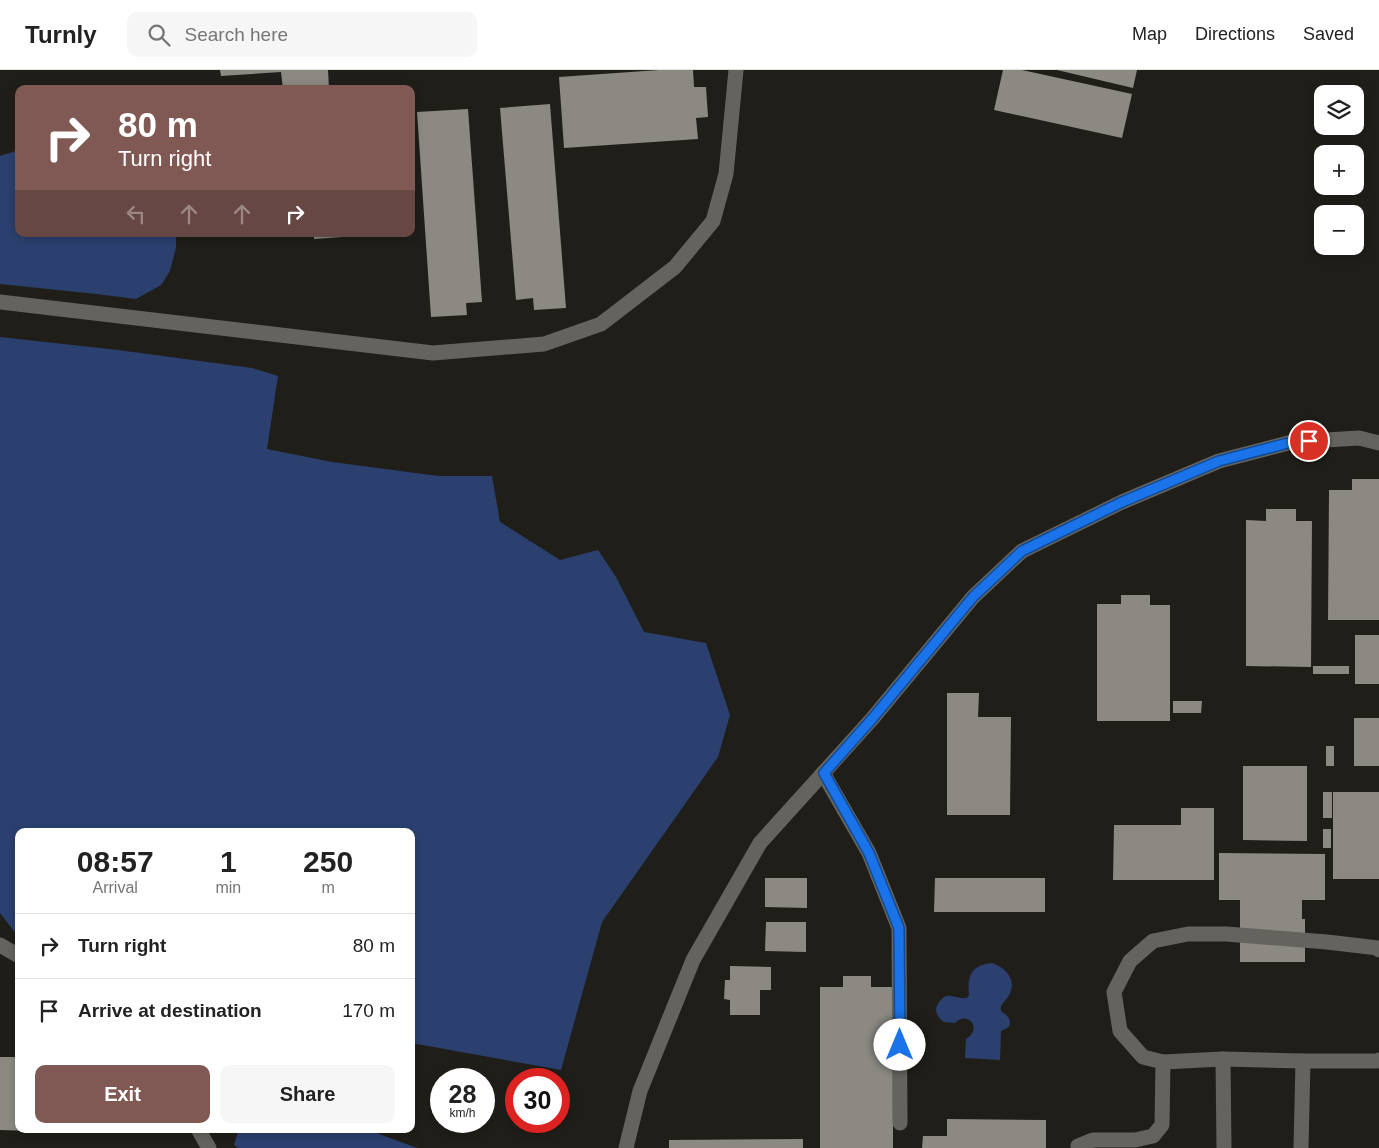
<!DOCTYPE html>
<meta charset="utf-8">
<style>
:root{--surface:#fff;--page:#f6f6f6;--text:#222;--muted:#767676;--line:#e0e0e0;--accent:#815954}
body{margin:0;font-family:Arial,sans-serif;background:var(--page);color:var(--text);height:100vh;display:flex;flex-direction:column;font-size:19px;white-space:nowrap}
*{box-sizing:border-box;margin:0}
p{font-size:16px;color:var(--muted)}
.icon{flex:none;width:28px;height:28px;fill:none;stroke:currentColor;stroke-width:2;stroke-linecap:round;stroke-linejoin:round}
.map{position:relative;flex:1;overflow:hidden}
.sheet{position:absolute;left:15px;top:758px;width:400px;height:305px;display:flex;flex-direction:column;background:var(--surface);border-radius:10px;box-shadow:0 2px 8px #0003}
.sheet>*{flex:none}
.top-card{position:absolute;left:15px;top:15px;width:400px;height:152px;border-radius:10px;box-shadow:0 2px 8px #0003;background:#815954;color:#fff;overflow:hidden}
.fabs{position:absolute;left:1314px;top:15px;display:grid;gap:10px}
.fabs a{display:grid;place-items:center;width:50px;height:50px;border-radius:10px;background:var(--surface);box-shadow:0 2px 8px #0003;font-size:25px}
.speed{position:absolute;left:430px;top:998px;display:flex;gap:10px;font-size:25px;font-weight:700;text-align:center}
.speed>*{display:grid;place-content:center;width:65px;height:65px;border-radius:50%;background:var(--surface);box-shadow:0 2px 8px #0003;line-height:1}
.speed small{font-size:12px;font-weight:400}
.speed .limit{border:8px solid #d22;background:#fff;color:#111}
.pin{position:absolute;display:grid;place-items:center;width:42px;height:42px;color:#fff;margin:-21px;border:2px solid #fff;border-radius:50%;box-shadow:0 1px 5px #0007}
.me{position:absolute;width:55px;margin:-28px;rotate:0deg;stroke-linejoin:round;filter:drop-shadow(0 0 4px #0008)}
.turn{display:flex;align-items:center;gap:18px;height:105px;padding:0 20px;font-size:22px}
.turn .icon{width:65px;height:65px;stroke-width:2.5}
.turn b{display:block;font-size:35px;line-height:42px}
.lanes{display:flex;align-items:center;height:48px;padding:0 20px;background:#0003;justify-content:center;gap:25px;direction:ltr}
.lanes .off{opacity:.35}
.eta{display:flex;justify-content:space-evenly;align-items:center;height:85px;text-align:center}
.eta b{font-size:30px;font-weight:600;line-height:35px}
.action{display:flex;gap:10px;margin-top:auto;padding:10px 20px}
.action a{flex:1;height:58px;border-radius:10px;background:var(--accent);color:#fff;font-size:20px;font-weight:600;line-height:58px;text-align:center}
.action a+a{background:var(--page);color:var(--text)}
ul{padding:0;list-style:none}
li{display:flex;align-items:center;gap:15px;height:65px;padding:0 20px;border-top:1px solid var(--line)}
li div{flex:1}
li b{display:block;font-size:19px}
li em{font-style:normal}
header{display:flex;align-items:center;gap:30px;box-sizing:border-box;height:70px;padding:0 25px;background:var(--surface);border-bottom:1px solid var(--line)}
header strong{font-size:24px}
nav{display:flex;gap:28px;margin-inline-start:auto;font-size:18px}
.search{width:350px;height:45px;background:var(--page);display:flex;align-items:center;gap:12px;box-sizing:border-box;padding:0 18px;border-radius:10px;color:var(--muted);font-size:19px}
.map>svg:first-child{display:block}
</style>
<header>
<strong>Turnly</strong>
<div class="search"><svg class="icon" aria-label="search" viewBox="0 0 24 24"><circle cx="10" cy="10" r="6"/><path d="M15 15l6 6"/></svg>Search here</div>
<nav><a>Map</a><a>Directions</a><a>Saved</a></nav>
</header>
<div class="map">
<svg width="1379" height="1078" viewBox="0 0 1379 1078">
<rect width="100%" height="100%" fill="#201e19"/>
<g fill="#2b406f">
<path d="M19,80V164H176V177L170,201L161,215L136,229L96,224L0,214V86Z"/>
<path d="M0,267L118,280L252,298L278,306L267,379L332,392L438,406H492L500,452L560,490L598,480L616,507L644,562L706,573L730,645L718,687L602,852L561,1000L411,973V761H19V868L0,843Z"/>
<path d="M992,893C1007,898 1018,911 1008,927C1004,933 1000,933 1001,941C1007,946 1012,948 1009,957L1001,961L1000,990L965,988L966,969C983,959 968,940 955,953L944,952C939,949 936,944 936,938C937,935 938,933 940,931C948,920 957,930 967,928L969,925C967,906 971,895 992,893Z"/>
<path d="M239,1059H366L417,1078H238L234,1075Z"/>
</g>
<g fill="#8b8982">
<path d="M220,0H328L329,19H283L281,2L221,6Z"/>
<path d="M659,0H693L694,17H706L708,47L696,48L698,69L564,78L559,7Z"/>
<path d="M1003,0H1022L1132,24L1122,68L994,40Z"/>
<path d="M1057,0H1137L1133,18Z"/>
<path d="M550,34L566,238L534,240L533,228L516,230L500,38Z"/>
<path d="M468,39L482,232L466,233L467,245L431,247L417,42Z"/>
<path d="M314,164H370V165L314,169Z"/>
<path d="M1352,409H1379V550H1328L1329,420H1352Z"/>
<path d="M1266,439H1296V451H1312L1311,597L1246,596V450L1266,451Z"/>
<path d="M1121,525H1150V535H1170V651H1097V534H1121Z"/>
<rect x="1355" y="565" width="24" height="49"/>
<rect x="1313" y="596" width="36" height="8"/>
<path d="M947,623H979L978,647H1011L1010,745H947Z"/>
<path d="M1173,631H1202L1201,643H1173Z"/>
<rect x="1354" y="648" width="25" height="48"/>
<rect x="1326" y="676" width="8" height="20"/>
<path d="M1243,696H1307V771L1243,770Z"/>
<rect x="1323" y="722" width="9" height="26"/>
<rect x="1333" y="722" width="46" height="87"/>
<path d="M1181,738H1214V810H1113L1114,755H1181Z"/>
<rect x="1323" y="759" width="8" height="19"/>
<path d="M1219,783L1325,784V830H1302V849H1305V892H1240V830H1219Z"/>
<path d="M765,808H807V838L765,837Z"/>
<path d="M935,808H1045V842H934Z"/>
<path d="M766,852H806V882L765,881Z"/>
<path d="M730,896L771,897V920H760V945H730V930L724,929L725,910H730Z"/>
<path d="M843,906H871V917H893V1078H820V917H843Z"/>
<path d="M0,987H19V1059H90V1063L0,1060Z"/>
<path d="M947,1049L1046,1050V1078H922L923,1066H947Z"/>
<path d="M803,1069V1078H669V1070Z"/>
</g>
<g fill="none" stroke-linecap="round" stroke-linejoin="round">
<g stroke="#65635d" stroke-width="15">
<path d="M0,232L433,283L544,274L601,254L675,197L713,151L726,104L736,0"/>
<path d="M823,703L869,783L899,858L900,1053"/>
<path d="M0,875L19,886"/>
<path d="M1379,880L1378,878L1327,872L1226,864H1188L1153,871L1130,891L1114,922L1120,961L1143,987L1163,992L1223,989L1303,991H1377L1379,990"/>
<path d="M1223,989L1224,1078"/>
<path d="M198,1059L209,1078"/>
<path d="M626,1078L640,1021L693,890L760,773L872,649L973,527L1022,481L1122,432L1219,391L1292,372L1359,368L1379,373"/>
<path d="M1078,1078V1076L1093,1070H1135L1153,1066L1162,1055L1163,992"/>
<path d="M1301,1078L1303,991"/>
</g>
</g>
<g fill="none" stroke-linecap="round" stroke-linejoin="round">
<g stroke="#114b97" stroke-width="12">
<path id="route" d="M900,975L899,858L869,783L824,703L872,649L973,527L1022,481L1122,432L1219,391L1292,372L1309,371"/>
</g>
<use href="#route" stroke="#1a73e8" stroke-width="9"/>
</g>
</svg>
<div class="fabs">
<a><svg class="icon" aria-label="layers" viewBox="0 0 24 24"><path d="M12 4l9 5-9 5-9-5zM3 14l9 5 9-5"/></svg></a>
<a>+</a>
<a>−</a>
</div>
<div class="speed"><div>28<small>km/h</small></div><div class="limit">30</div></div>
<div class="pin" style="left:1309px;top:371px;background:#d93025"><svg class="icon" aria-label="arrive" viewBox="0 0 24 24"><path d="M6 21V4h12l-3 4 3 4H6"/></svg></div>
<svg class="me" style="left:900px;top:975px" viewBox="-20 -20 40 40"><circle r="19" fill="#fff"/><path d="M0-13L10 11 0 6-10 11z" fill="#1a73e8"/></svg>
<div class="top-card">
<div class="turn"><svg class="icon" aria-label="right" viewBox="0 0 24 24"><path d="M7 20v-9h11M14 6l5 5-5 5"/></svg><div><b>80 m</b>Turn right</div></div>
<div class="lanes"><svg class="icon off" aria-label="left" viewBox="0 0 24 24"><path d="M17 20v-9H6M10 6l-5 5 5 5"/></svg><svg class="icon off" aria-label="ahead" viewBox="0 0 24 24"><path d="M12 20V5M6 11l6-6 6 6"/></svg><svg class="icon off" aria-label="ahead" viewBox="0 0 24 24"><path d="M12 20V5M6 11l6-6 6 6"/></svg><svg class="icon" aria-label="right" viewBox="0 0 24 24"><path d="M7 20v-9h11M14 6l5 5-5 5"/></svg></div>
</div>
<section class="sheet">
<div class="eta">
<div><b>08:57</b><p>Arrival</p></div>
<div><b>1</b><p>min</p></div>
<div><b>250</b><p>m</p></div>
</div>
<ul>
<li><svg class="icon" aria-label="right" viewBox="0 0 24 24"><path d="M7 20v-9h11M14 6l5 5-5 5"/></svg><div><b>Turn right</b></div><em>80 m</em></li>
<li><svg class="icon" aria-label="arrive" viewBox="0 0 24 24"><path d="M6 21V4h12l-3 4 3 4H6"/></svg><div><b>Arrive at destination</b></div><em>170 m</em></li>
</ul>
<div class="action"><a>Exit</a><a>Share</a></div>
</section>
</div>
